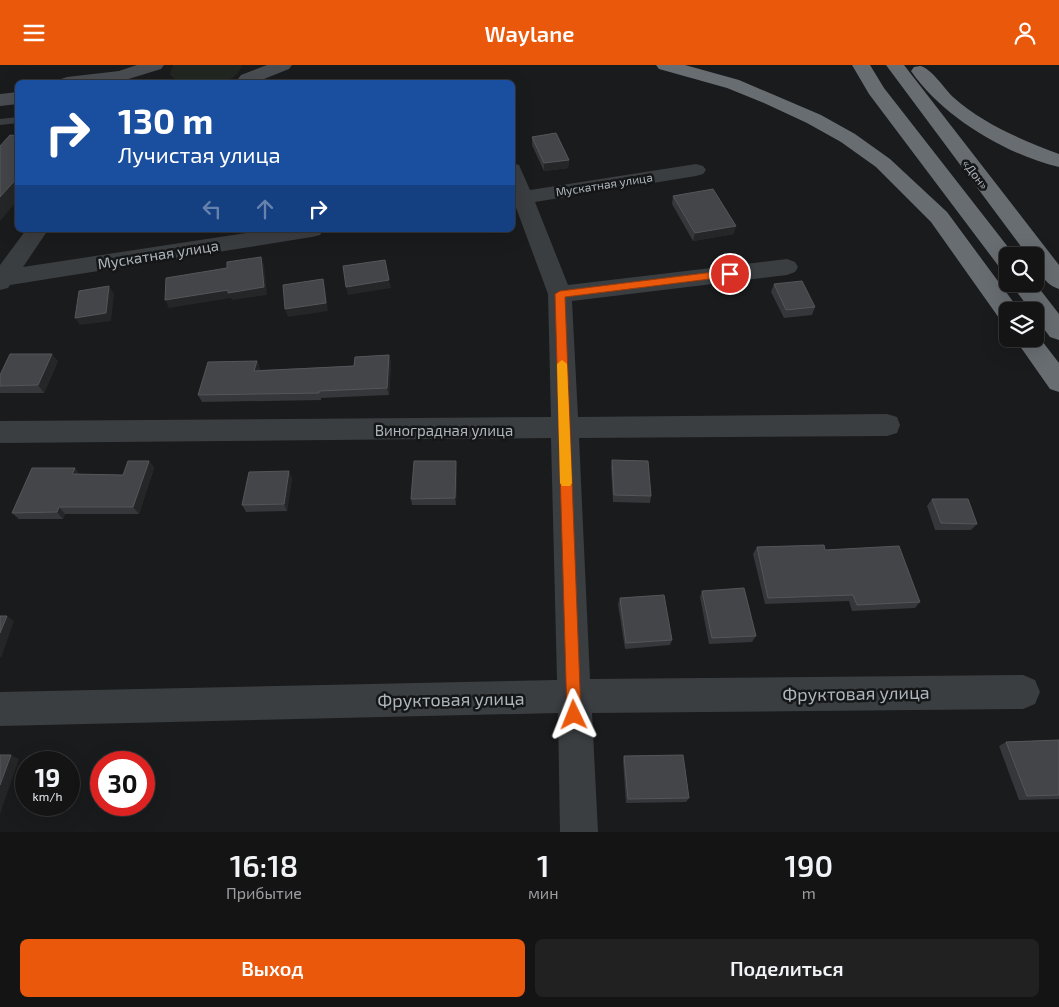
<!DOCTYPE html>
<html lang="ru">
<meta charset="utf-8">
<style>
:root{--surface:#141415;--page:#212122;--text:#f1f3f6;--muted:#9d9ea0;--line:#333334;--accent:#ea580c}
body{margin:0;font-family:"Exo 2",sans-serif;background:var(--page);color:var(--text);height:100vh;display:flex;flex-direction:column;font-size:19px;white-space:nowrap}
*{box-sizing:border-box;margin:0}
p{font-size:16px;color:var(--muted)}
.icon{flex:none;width:28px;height:28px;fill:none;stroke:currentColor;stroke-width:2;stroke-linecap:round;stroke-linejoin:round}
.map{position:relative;height:767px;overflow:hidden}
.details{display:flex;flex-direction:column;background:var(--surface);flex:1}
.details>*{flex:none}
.top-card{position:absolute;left:15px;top:15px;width:500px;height:152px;border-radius:8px;box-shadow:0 5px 20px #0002,0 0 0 1px var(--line);background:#1a4fa0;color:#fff;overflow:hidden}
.fabs{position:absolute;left:999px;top:182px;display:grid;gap:10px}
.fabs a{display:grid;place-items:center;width:45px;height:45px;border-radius:8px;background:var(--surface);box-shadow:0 5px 20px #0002,0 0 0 1px var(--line);font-size:25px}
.speed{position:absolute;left:15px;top:686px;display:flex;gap:10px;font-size:25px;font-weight:700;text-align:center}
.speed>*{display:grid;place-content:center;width:65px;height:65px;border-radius:50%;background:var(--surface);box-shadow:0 5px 20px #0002,0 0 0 1px var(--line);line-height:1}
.speed small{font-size:12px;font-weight:400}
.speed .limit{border:8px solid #d22;background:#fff;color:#111}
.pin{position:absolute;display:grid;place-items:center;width:42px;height:42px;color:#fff;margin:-21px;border:2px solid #fff;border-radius:50%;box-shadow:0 1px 5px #0007}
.me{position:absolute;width:55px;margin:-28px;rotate:358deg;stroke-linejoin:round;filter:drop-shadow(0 0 4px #0008)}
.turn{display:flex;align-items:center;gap:18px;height:105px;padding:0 20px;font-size:22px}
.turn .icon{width:65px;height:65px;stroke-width:2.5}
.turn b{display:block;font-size:35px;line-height:42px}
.lanes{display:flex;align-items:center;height:48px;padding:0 20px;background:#0003;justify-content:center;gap:25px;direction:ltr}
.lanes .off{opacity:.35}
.eta{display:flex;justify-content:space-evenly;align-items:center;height:85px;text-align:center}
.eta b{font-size:30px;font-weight:600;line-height:35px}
.button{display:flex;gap:10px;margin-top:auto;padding:10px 20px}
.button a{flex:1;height:58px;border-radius:8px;background:var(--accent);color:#fff;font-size:20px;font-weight:600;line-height:58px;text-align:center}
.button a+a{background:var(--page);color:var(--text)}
header{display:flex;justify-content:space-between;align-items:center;height:65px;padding:0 20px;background:var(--accent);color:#fff;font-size:22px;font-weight:600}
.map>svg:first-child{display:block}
</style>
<header><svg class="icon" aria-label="menu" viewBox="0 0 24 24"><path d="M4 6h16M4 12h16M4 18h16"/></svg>Waylane<svg class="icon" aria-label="person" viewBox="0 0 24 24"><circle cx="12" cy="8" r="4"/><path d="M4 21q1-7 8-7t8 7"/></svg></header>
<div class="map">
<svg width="1059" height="767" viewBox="0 0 1059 767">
<rect width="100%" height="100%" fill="#1a1b1c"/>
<path fill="#212720" d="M173,0H242C234,25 197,18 177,17L170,9Z"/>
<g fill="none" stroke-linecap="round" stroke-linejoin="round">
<path fill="#3b3e41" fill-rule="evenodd" d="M18,52V58L0,60V54Z"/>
<g fill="#3b3e41" fill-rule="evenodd">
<path d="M512,98L519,100L530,125L696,99L703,101L706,105L703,109L696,111L535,137L568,220L787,194L795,197L798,202L795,207L787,210L572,236L578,352L887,349L897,352L900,360L897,368L887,371L579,373L590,614L1023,610L1035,615L1040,627L1035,639L1023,644L592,648L598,767H560L558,648L0,661V627L557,615L551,373L0,378V356L551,352L548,229L515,140L512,141Z"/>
<path d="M26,165H48L23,202L265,165H323L320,170L312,172L10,220L8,223L0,225V200Z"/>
</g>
<g fill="#494d51" fill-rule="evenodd">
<path d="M137,0H164L161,4L122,16L58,18L61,14L67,12L119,6Z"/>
<path d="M267,0H292L289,4L254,18H240L238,14L241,10Z"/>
<path d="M18,27V39L0,41V29Z"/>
</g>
<g fill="#686d72" fill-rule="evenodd">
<path d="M656,0H685L739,15L821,50L855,69L890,94L947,147L1020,246H1008V255L999,253L931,157L876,102L841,77L807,58L764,38L727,23L659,4Z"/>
<path d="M852,0H870L884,23L1015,191H1008V206L1000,203L869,29Z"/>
<path d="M886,0H904L1059,200V224C1046,220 1035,205 1035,191H1028Z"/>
<path d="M920,1C931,3 944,23 953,32C983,59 1022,75 1059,89V102C1005,89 943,52 911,6L914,2Z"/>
<path d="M1035,218L1059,249V275L1050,272L1035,252V246H1031L1011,219Z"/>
<path d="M1035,267L1059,298V327L1050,324L1015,274H1035Z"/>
</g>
</g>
<g fill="#36373a">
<path d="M532,72L569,95L568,103L544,106L532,80Z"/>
<path d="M673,131L734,169L693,176L672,139Z"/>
<path d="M774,219L815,242L812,250L784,253L771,227Z"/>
<path d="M389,290L391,298L389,330L321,333V335L202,337L198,330L257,296L260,304L259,305L354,301Z"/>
<path d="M58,296L44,328H0V310Z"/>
<path d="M612,395L651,431L650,438L613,437L611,402Z"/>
<path d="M149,396L154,403L139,449H65L63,454H19L12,448L75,403L79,409L123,410Z"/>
<path d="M457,403L456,440H412L411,434Z"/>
<path d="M292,413L287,446L246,447L242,440Z"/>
<path d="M932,434L977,459L971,465H935L927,441Z"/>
<path d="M757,482L825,485L920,537L915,543L852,546L849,536L765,539L753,489Z"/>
<path d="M702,526L756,571L752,577L709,579L700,532Z"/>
<path d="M620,533L672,575L670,580L625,584L618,539Z"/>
<path d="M1059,675V734L1019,735L999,681L1006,677Z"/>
<path d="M624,691L689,733L686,737L626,738L623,695Z"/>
</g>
<g fill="#252628">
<path d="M569,95L568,103L544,106V98Z"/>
<path d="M18,112V135L0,156V132Z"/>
<path d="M736,161L734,169L693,176L695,168Z"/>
<path d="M261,192L264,200L267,230L232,235L231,233L169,243L165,235Z"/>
<path d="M323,214L325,222L328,246L288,252L285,244Z"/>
<path d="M389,215L391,223L348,230L346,222Z"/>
<path d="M109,221L114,229L111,256L80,260L75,253Z"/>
<path d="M52,289L58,296L44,328L38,320Z"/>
<path d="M389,290L391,298L389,330L387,323Z"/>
<path d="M257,296L260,304L258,313L254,306Z"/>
<path d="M149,396L154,403L139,449L133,442Z"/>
<path d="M456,396L457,403L456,440L455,433Z"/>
<path d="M75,403L80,411L72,409Z"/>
<path d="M289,406L292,413L287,446L284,439Z"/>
<path d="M59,442L65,449L63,454L57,447Z"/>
<path d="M7,551L14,556L1,593L0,592V568Z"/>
<path d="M11,690L19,694L0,749V720Z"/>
</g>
<g fill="#434548" stroke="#54565a">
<path d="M556,68L569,95L544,98L532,72Z"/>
<path d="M10,70L18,71V112L0,132V81Z"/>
<path d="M713,124L736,161L695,168L673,131Z"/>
<path d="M261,192L264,222L228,228V225L165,235L166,213L227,203V197Z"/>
<path d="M385,195L389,215L346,222L343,201Z"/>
<path d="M323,214L326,238L285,244L283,220Z"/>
<path d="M802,216L815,242L786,245L774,219Z"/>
<path d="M109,221L106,248L75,253L79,226Z"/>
<path d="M10,289H52L38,320L0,321V310Z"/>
<path d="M389,290L387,323L319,326V328L198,330L208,297L257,296L254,306L354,301L355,292Z"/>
<path d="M612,395L648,396L651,431L614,430Z"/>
<path d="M128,396H149L133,442H59L57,447L12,448L32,403H75L72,409L123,410Z"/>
<path d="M414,396H456L455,433L411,434Z"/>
<path d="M289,406L284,439L242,440L249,407Z"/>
<path d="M932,434H968L977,459L941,458Z"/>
<path d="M824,480L825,485L899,481L920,537L857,540L853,530L768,533L757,482Z"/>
<path d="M744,523L756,571L712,573L702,526Z"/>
<path d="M664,530L672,575L626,578L620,533Z"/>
<path d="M0,551H7L0,568Z"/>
<path d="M1059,675V730L1027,731L1006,677Z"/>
<path d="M0,690H11L0,720Z"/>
<path d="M683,690L689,733L628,734L624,691Z"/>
</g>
<path fill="#ea580c" stroke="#983908" d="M730,205L735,209L734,211L565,232L581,650L579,655L574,658L569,655L567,650L555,229L560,226Z"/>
<path fill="#f59e0b" d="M562,295L567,299L572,418L570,421H562L560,418L557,299Z"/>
<g text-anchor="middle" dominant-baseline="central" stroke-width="5" stroke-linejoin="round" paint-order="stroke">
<g font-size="12" fill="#aeb5bb" stroke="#151617">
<text transform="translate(976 109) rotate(53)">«Дон»</text>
<text transform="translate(604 119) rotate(-9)">Мускатная улица</text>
</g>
<g font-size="15" fill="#aeb5bb" stroke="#151617">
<text transform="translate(158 189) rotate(-9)">Мускатная улица</text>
<text x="444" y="365">Виноградная улица</text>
</g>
<g font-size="18" fill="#aeb5bb" stroke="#151617">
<text transform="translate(856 628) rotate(-1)">Фруктовая улица</text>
<text transform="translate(451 634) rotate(-1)">Фруктовая улица</text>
</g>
</g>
</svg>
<div class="fabs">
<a><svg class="icon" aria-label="search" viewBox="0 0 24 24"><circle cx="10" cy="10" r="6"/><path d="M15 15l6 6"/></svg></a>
<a><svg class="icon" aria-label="layers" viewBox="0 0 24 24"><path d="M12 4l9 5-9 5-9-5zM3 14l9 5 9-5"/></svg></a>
</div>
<div class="speed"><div>19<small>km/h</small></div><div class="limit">30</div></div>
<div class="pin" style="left:730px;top:209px;background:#d93025"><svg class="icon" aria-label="arrive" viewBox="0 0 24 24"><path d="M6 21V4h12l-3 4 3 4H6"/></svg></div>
<svg class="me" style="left:574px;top:650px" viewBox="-20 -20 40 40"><path d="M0-17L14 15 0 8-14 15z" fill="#ea580c" stroke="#fff" stroke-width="4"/></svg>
<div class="top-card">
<div class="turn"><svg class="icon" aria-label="right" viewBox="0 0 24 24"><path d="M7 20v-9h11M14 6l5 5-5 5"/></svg><div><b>130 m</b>Лучистая улица</div></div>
<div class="lanes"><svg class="icon off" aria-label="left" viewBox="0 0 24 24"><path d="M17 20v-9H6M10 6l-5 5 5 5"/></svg><svg class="icon off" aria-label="ahead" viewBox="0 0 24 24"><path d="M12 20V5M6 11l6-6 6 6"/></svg><svg class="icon" aria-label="right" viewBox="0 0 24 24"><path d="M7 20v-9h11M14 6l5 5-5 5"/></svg></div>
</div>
</div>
<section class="details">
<div class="eta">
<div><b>16:18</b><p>Прибытие</p></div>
<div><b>1</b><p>мин</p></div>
<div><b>190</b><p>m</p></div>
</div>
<div class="button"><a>Выход</a><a>Поделиться</a></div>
</section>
